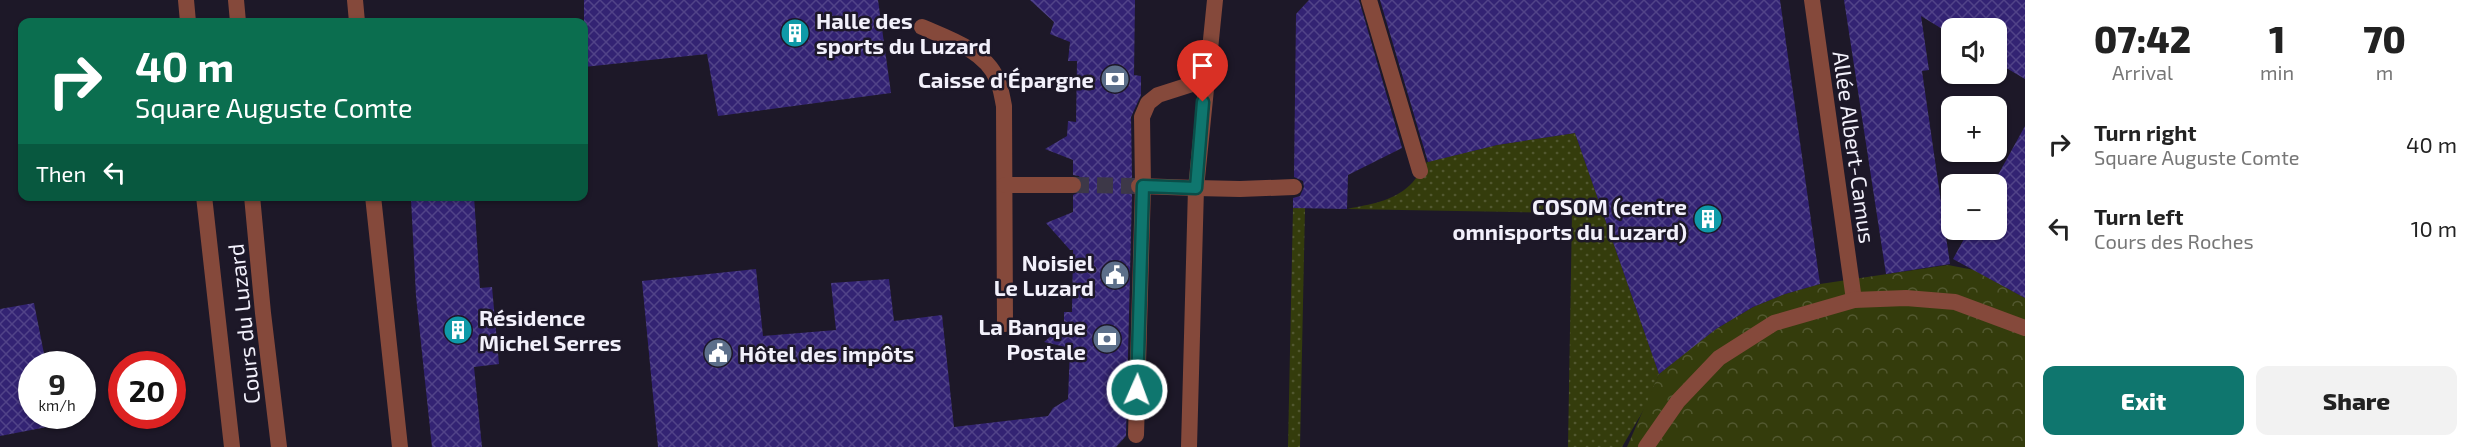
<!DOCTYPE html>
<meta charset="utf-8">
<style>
:root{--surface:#fff;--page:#f2f2f2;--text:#222;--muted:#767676;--accent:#0f766e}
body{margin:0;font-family:"Exo 2",sans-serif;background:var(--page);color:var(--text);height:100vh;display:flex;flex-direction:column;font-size:22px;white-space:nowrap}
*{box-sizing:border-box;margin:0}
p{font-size:20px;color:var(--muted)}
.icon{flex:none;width:33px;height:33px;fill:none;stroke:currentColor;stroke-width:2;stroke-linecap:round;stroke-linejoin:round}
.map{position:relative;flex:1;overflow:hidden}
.details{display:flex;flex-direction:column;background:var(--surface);width:450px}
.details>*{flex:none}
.guide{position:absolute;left:18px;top:18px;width:570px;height:183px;border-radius:12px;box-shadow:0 2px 4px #0004;background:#0b6e4f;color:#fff;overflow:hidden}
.fabs{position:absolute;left:1941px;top:18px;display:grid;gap:12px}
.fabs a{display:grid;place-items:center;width:66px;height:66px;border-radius:12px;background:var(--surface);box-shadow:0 2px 4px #0004;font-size:30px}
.speed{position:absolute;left:18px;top:351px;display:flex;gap:12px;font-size:30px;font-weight:700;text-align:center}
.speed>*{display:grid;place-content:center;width:78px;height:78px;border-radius:50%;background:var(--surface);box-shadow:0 2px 4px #0004;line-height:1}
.speed small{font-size:15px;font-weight:400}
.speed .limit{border:9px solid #d22;background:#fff;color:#111}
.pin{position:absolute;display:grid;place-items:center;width:51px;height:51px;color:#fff;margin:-62px -26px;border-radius:50% 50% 50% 0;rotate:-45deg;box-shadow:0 0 6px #0007}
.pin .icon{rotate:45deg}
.me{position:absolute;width:66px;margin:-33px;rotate:2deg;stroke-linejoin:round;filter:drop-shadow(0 0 4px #0008)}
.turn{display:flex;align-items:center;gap:21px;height:126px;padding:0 18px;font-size:27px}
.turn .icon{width:78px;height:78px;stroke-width:2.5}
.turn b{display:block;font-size:42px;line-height:51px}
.then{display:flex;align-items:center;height:57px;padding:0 18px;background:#0003;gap:12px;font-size:22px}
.eta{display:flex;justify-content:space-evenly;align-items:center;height:102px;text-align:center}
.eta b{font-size:36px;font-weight:800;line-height:42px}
.action{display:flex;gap:12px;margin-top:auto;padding:12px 18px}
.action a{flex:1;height:69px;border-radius:12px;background:var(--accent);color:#fff;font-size:24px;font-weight:800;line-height:69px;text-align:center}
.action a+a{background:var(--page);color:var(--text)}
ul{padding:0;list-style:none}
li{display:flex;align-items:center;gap:18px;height:84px;padding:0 18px}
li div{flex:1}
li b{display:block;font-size:22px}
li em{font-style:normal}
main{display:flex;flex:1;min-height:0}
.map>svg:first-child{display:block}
</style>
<main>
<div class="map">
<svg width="2025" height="447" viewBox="0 0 2025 447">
<defs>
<pattern id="grass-dots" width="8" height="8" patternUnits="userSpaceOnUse" patternTransform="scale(1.5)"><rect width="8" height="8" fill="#343c0c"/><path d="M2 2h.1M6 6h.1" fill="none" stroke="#525830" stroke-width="1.8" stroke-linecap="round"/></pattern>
<pattern id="park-crowns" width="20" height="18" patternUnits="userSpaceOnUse" patternTransform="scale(1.5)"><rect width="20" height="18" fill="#343c0c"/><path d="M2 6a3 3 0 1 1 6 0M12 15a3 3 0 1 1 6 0" fill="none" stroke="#525830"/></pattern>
<pattern id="building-cross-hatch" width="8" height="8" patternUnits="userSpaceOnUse" patternTransform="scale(1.5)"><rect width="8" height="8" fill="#332373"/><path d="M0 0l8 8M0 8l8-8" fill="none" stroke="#514388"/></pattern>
</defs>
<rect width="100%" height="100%" fill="#1d1828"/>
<g fill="url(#grass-dots)">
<path d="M1575,133L1659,374L1647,404L1622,447H1568L1572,213L1347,209C1370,204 1392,202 1410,185C1417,179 1421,169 1427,162L1497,145Z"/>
<path d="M1293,208H1305L1300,447H1288Z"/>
</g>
<path fill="url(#park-crowns)" d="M1948,265L1974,270L2025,298V447H1627L1659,374L1685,351L1716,329L1753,307L1785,294L1820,284Z"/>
<g fill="url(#building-cross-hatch)">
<path d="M584,0H878L891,93L718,116L707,54L584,67Z"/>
<path d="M1030,0H1135L1134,75L1141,76V95L1131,117L1132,178L1129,186L1132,194L1126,436L1116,447H658L642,281L756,269L763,336L836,330L831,283L889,279L894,321L942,315L954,427L1048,416L1053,408L1068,399L1070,348L1044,342L1064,325V312H1072L1073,250H1070L1046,223L1073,212V195L1082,191L1083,184L1079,176L1073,175V160L1045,149L1067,136L1068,121L1076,122L1077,61H1068L1070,42L1050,34L1054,22Z"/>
<path d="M1309,0H1359L1402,148L1348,175L1347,209L1293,208V198L1300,196L1304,187L1303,181L1294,177L1296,14Z"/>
<path d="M1380,0H1780L1820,284L1785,294L1753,307L1716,329L1659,374L1575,133L1497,145L1428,162Z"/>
<path d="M1844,0H2025V79L1996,62V28H1952V35L1921,16L1929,70L1922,71L1950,264L1886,274Z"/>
<path d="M2025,126V298L1953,259L1969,230H1996V184H1993Z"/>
<path d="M417,196H474L480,288L492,287L499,364L474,367L482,447H432L416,296L411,199L417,198Z"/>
<path d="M34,303L46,364H32V416H45L47,427L0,436V309Z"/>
</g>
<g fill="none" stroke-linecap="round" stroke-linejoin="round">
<path stroke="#3d3848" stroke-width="16" stroke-dasharray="16 8" stroke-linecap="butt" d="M1073,185L1139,186"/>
<g stroke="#85493b" stroke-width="16">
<path d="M1196,188L1240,189L1294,187"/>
<path d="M1136,435L1143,186L1142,117L1148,103L1158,95L1205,80"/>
</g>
<g stroke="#85493b" stroke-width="16">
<path d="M1369,0L1420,171"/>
<path d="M1812,0L1854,300"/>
<path d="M1646,447L1678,401L1719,358L1774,323L1854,300L1906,298L1955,302L2025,328"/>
</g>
<g stroke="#85493b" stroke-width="16">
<path d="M186,0L188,22"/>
<path d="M236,0L238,22"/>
<path d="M355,0L357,22"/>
<path d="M922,27C947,38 985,50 997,79C1001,87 1002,97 1004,106L1005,324"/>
<path d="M1005,185H1073"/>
<path d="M1139,186L1196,188"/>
<path d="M204,196L232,447"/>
<path d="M252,196L263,313L279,447"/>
<path d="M373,196L400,447"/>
<path d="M1189,447L1196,188L1215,0"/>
</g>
</g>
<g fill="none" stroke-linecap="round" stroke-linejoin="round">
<g stroke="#0a4d48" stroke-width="15">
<path id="route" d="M1137,390L1143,186L1196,188L1203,102"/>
</g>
<use href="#route" stroke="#0f766e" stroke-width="10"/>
</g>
<defs>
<g id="building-disc" transform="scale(1.5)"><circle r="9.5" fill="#0f9aa8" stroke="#1d1828"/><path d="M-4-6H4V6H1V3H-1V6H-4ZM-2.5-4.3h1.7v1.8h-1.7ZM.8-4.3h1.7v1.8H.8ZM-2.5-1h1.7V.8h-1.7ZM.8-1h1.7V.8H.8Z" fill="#fff"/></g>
<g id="bank-disc" transform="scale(1.5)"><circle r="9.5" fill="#5c6f8a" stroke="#1d1828"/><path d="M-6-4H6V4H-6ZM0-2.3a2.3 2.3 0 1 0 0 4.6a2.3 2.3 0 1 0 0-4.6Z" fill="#fff"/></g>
<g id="civic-disc" transform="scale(1.5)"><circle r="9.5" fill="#5c6f8a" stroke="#1d1828"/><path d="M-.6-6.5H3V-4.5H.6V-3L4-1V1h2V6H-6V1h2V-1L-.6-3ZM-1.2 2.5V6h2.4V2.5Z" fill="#fff"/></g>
</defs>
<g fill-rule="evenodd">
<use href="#building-disc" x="795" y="33"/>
<use href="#bank-disc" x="1115" y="79"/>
<use href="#building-disc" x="1708" y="219"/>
<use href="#civic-disc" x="1115" y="275"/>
<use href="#building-disc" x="458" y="330"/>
<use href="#bank-disc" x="1107" y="339"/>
<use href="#civic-disc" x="718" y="353"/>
</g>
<g text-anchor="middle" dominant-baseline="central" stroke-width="5" stroke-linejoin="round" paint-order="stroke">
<g font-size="22" font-weight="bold" fill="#f2f0fb" stroke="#1d1828" text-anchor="end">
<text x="816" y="20" text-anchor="start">Halle des<tspan x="816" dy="25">sports du Luzard</tspan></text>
<text x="1094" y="79">Caisse d'Épargne</text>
<text x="1687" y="206">COSOM (centre<tspan x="1687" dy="25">omnisports du Luzard)</tspan></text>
<text x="1094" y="262">Noisiel<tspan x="1094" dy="25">Le Luzard</tspan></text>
<text x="479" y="317" text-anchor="start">Résidence<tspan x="479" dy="25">Michel Serres</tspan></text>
<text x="1086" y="326">La Banque<tspan x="1086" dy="25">Postale</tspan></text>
<text x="739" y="353" text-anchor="start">Hôtel des impôts</text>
</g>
<g font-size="22" fill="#f2f0fb" stroke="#1d1828">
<text transform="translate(1855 147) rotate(82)">Allée Albert-Camus</text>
<text transform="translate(243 324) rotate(-96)">Cours du Luzard</text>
</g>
</g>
</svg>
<div class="fabs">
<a><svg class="icon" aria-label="sound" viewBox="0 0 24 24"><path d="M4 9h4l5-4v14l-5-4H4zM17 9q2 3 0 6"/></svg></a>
<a>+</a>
<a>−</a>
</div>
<div class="speed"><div>9<small>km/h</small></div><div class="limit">20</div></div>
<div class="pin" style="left:1203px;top:102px;background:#d93025"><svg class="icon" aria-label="arrive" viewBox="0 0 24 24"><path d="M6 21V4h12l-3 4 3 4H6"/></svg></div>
<svg class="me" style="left:1137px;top:390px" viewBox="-20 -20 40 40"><circle r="17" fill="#0f766e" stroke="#fff" stroke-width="3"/><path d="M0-11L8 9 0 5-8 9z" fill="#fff"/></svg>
<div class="guide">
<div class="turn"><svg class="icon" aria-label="right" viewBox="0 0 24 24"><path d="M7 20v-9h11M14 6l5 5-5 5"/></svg><div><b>40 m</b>Square Auguste Comte</div></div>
<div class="then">Then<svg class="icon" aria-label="left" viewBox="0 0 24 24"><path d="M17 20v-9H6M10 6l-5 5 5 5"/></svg></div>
</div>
</div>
<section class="details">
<div class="eta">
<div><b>07:42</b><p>Arrival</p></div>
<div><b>1</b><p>min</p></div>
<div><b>70</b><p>m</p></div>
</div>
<ul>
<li><svg class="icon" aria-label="right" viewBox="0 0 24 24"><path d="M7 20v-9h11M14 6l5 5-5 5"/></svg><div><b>Turn right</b><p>Square Auguste Comte</p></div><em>40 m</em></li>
<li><svg class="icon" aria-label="left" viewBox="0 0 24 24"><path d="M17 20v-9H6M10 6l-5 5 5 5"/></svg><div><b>Turn left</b><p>Cours des Roches</p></div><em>10 m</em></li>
</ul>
<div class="action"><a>Exit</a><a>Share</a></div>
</section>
</main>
